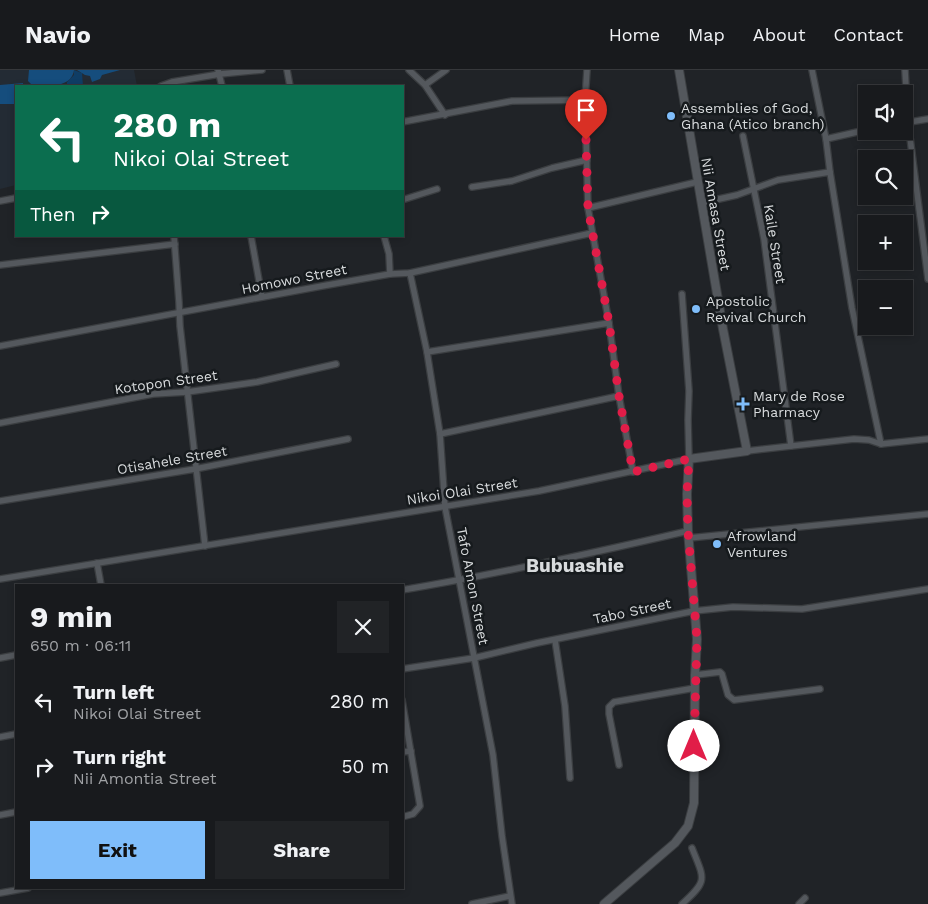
<!DOCTYPE html>
<meta charset="utf-8">
<style>
:root{--surface:#181a1d;--page:#212326;--text:#f1f3f6;--muted:#9fa1a4;--line:#36383b;--accent:#7fbdfa}
body{margin:0;font-family:"Work Sans",sans-serif;background:var(--page);color:var(--text);height:100vh;display:flex;flex-direction:column;font-size:19px;white-space:nowrap}
*{box-sizing:border-box;margin:0}
p{font-size:16px;color:var(--muted)}
.icon{flex:none;width:28px;height:28px;fill:none;stroke:currentColor;stroke-width:2;stroke-linecap:round;stroke-linejoin:round}
.map{position:relative;flex:1;overflow:hidden}
.side{position:absolute;left:15px;top:514px;width:389px;height:305px;display:flex;flex-direction:column;background:var(--surface);border-radius:0px;box-shadow:0 2px 8px #0003,0 0 0 1px var(--line)}
.side>*{flex:none}
.banner{position:absolute;left:15px;top:15px;width:389px;height:152px;border-radius:0px;box-shadow:0 2px 8px #0003,0 0 0 1px var(--line);background:#0b6e4f;color:#fff;overflow:hidden}
.buttons{position:absolute;left:858px;top:15px;display:grid;gap:10px}
.buttons a{display:grid;place-items:center;width:55px;height:55px;border-radius:0px;background:var(--surface);box-shadow:0 2px 8px #0003,0 0 0 1px var(--line);font-size:25px}
.pin{position:absolute;display:grid;place-items:center;width:42px;height:42px;color:#fff;margin:-51px -21px;border-radius:50% 50% 50% 0;rotate:-45deg;box-shadow:0 0 5px #0007}
.pin .icon{rotate:45deg}
.me{position:absolute;width:55px;margin:-28px;rotate:0deg;stroke-linejoin:round;filter:drop-shadow(0 0 4px #0008)}
.turn{display:flex;align-items:center;gap:18px;height:105px;padding:0 15px;font-size:22px}
.turn .icon{width:65px;height:65px;stroke-width:2.5}
.turn b{display:block;font-size:35px;line-height:42px}
.then{display:flex;align-items:center;height:48px;padding:0 15px;background:#0003;gap:10px;font-size:19px}
.round{display:grid;place-items:center;flex:none;width:52px;height:52px;border-radius:0px;background:var(--page)}
.head{display:flex;align-items:center;justify-content:space-between;height:85px;padding:0 15px}
h1{font-size:30px;font-weight:700;line-height:38px}
.primary-button{display:flex;gap:10px;margin-top:auto;padding:10px 15px}
.primary-button a{flex:1;height:58px;border-radius:0px;background:var(--accent);color:#111;font-size:20px;font-weight:700;line-height:58px;text-align:center}
.primary-button a+a{background:var(--page);color:var(--text)}
ul{padding:0;list-style:none}
li{display:flex;align-items:center;gap:15px;height:65px;padding:0 15px}
li div{flex:1}
li b{display:block;font-size:19px}
li em{font-style:normal}
header{display:flex;align-items:center;gap:30px;box-sizing:border-box;height:70px;padding:0 25px;background:var(--surface);border-bottom:1px solid var(--line)}
header strong{font-size:24px}
nav{display:flex;gap:28px;margin-inline-start:auto;font-size:18px}
.map>svg:first-child{display:block}
</style>
<header>
<strong>Navio</strong>
<nav><a>Home</a><a>Map</a><a>About</a><a>Contact</a></nav>
</header>
<div class="map">
<svg width="928" height="834" viewBox="0 0 928 834">
<rect width="100%" height="100%" fill="#202327"/>
<path fill="#232b34" d="M0,0H134L137,16H16V115L0,119Z"/>
<path fill="#0f3d65" d="M74,0L82,3L83,16H67V12L74,5Z"/>
<g fill="#154d7d">
<path d="M29,0H74C72,17 50,16 37,16L36,15H32L28,11Z"/>
<path d="M77,0H120L102,5L100,9L92,12L90,6L85,5Z"/>
<path d="M23,13V16H16V34H0V15Z"/>
</g>
<g fill="none" stroke-linecap="round" stroke-linejoin="round">
<g stroke="#3b3e41" stroke-width="8">
<g id="street">
<path d="M218,0L222,16"/>
<path d="M287,0L290,16"/>
<path d="M409,0L425,15L445,45"/>
<path d="M587,0L585,30L588,138L609,253L619,326L633,402"/>
<path d="M812,0L826,69L830,102L852,238L881,374"/>
<path d="M905,0L908,52L928,209"/>
<path d="M425,15L446,0"/>
<path d="M161,16L172,12L220,4L262,0"/>
<path d="M402,52L512,31L585,30"/>
<path d="M904,53L928,49"/>
<path d="M743,66L764,169L791,376"/>
<path d="M826,69L866,60"/>
<path d="M472,117L512,111L552,98L587,90"/>
<path d="M402,130L437,119"/>
<path d="M0,131L16,128"/>
<path d="M701,133L737,125L778,110L830,102"/>
<path d="M588,138L697,112"/>
<path d="M174,166L179,232L180,256L205,476"/>
<path d="M251,166L262,227"/>
<path d="M384,166L389,184L390,204"/>
<path d="M0,195L175,174"/>
<path d="M410,203L427,282L440,364L445,437L493,685L502,766L512,834"/>
<path d="M0,276L322,216L390,204L410,203L592,163"/>
<path d="M427,282L609,253"/>
<path d="M0,353L153,324L187,322L257,312L336,294"/>
<path d="M440,364L619,326"/>
<path d="M747,381L854,369L869,370L881,374L928,369"/>
<path d="M0,431L195,399L348,369"/>
<path d="M689,468L928,444"/>
<path d="M97,493L101,515"/>
<path d="M0,509L539,421L689,389L688,350L689,321L682,224"/>
<path d="M402,520C499,504 593,483 688,461"/>
<path d="M555,570L565,636L570,708"/>
<path d="M0,588L16,585"/>
<path d="M402,599L474,588L537,573L694,541L733,537L802,539L928,519"/>
<path d="M695,605L720,602L722,604L728,625L734,630L820,619"/>
<path d="M402,630L420,736L413,744L402,747"/>
<path d="M0,667L16,664"/>
<path d="M402,682L411,681"/>
<path d="M619,695L609,644V637L614,632L695,618"/>
<path d="M0,745L16,742"/>
<path d="M0,823L28,818"/>
<path d="M472,834L510,826"/>
<path d="M682,834C709,810 704,809 692,778"/>
<path d="M799,834L805,828"/>
</g>
</g>
<g stroke="#3b3e41" stroke-width="10">
<path id="secondary" d="M604,834L675,773L688,756L694,733L695,605L697,569L688,461L687,424L689,389L747,381L723,259L679,0"/>
</g>
<use href="#street" stroke="#54585d" stroke-width="5.5"/>
<use href="#secondary" stroke="#54585d" stroke-width="8"/>
</g>
<g fill="none" stroke-linecap="round" stroke-linejoin="round">
<path stroke="#e11d48" stroke-width="9" stroke-dasharray="0 16.2" d="M586,70L588,138L609,253L619,326L633,402L689,389L687,424L688,461L697,569L694,676"/>
</g>
<g fill="#7fbdfa" stroke="#161a1d" stroke-width="2">
<circle cx="671" cy="46" r="5"/>
<circle cx="696" cy="239" r="5"/>
<path d="M740.5 326.5h5v5h5v5h-5v5h-5v-5h-5v-5h5z"/>
<circle cx="717" cy="474" r="5"/>
</g>
<g text-anchor="middle" dominant-baseline="central" stroke-width="5" stroke-linejoin="round" paint-order="stroke">
<g font-size="14" fill="#d8dbdd" stroke="#161a1d" text-anchor="start">
<text x="681" y="38">Assemblies of God,<tspan x="681" dy="16">Ghana (Atico branch)</tspan></text>
<text x="706" y="231">Apostolic<tspan x="706" dy="16">Revival Church</tspan></text>
<text x="753" y="326">Mary de Rose<tspan x="753" dy="16">Pharmacy</tspan></text>
<text x="727" y="466">Afrowland<tspan x="727" dy="16">Ventures</tspan></text>
</g>
<g font-size="14" fill="#d8dbdd" stroke="#161a1d">
<text transform="translate(716 144) rotate(80)">Nii Amasa Street</text>
<text transform="translate(775 174) rotate(81)">Kaile Street</text>
<text transform="translate(294 209) rotate(-11)">Homowo Street</text>
<text transform="translate(166 312) rotate(-8)">Kotopon Street</text>
<text transform="translate(172 390) rotate(-10)">Otisahele Street</text>
<text transform="translate(462 421) rotate(-9)">Nikoi Olai Street</text>
<text transform="translate(473 516) rotate(79)">Tafo Amon Street</text>
<text transform="translate(632 541) rotate(-12)">Tabo Street</text>
</g>
<g font-size="19" font-weight="bold" fill="#d8dbdd" stroke="#161a1d">
<text x="575" y="495">Bubuashie</text>
</g>
</g>
</svg>
<div class="buttons">
<a><svg class="icon" aria-label="sound" viewBox="0 0 24 24"><path d="M4 9h4l5-4v14l-5-4H4zM17 9q2 3 0 6"/></svg></a>
<a><svg class="icon" aria-label="search" viewBox="0 0 24 24"><circle cx="10" cy="10" r="6"/><path d="M15 15l6 6"/></svg></a>
<a>+</a>
<a>−</a>
</div>
<div class="pin" style="left:586px;top:70px;background:#d93025"><svg class="icon" aria-label="arrive" viewBox="0 0 24 24"><path d="M6 21V4h12l-3 4 3 4H6"/></svg></div>
<svg class="me" style="left:694px;top:676px" viewBox="-20 -20 40 40"><circle r="19" fill="#fff"/><path d="M0-13L10 11 0 6-10 11z" fill="#e11d48"/></svg>
<div class="banner">
<div class="turn"><svg class="icon" aria-label="left" viewBox="0 0 24 24"><path d="M17 20v-9H6M10 6l-5 5 5 5"/></svg><div><b>280 m</b>Nikoi Olai Street</div></div>
<div class="then">Then<svg class="icon" aria-label="right" viewBox="0 0 24 24"><path d="M7 20v-9h11M14 6l5 5-5 5"/></svg></div>
</div>
<section class="side">
<div class="head"><div><h1>9 min</h1><p>650 m · 06:11</p></div><a class="round"><svg class="icon" aria-label="close" viewBox="0 0 24 24"><path d="M6 6l12 12M18 6L6 18"/></svg></a></div>
<ul>
<li><svg class="icon" aria-label="left" viewBox="0 0 24 24"><path d="M17 20v-9H6M10 6l-5 5 5 5"/></svg><div><b>Turn left</b><p>Nikoi Olai Street</p></div><em>280 m</em></li>
<li><svg class="icon" aria-label="right" viewBox="0 0 24 24"><path d="M7 20v-9h11M14 6l5 5-5 5"/></svg><div><b>Turn right</b><p>Nii Amontia Street</p></div><em>50 m</em></li>
</ul>
<div class="primary-button"><a>Exit</a><a>Share</a></div>
</section>
</div>
